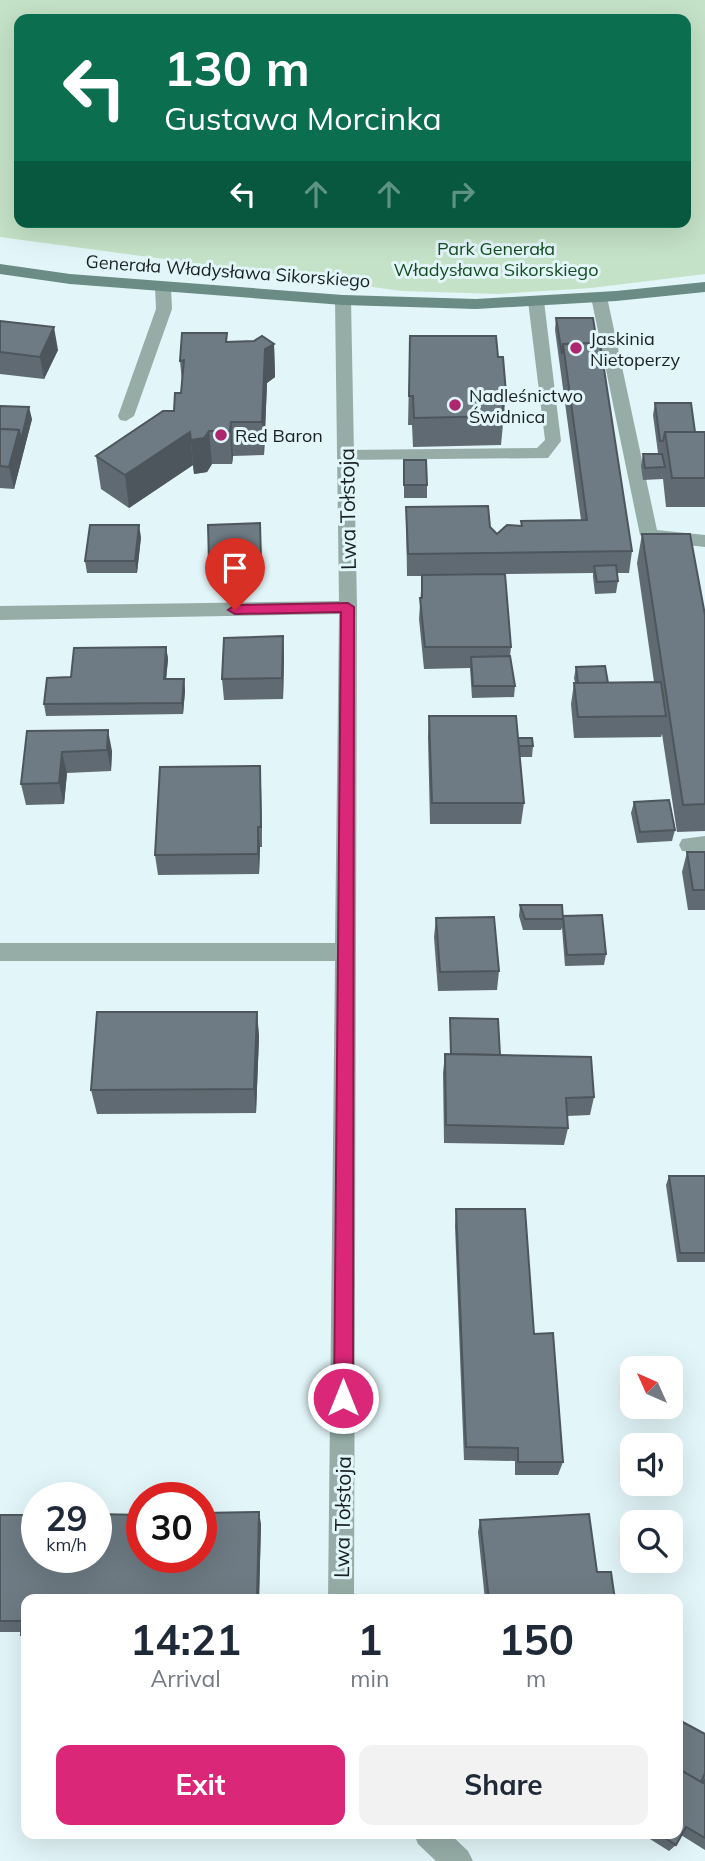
<!DOCTYPE html>
<meta charset="utf-8">
<style>
:root{--surface:#fff;--page:#f2f2f3;--text:#1f2937;--muted:#747a83;--accent:#db2777}
body{margin:0;font-family:Mulish,sans-serif;background:var(--page);color:var(--text);height:100vh;display:flex;flex-direction:column;font-size:26px;white-space:nowrap}
*{box-sizing:border-box;margin:0}
p{font-size:23px;color:var(--muted)}
.icon{flex:none;width:38px;height:38px;fill:none;stroke:currentColor;stroke-width:2;stroke-linecap:round;stroke-linejoin:round}
.map{position:relative;flex:1;overflow:hidden}
.sheet{position:absolute;left:21px;top:1594px;width:662px;height:245px;display:flex;flex-direction:column;background:var(--surface);border-radius:14px;box-shadow:0 7px 28px #0002}
.sheet>*{flex:none}
.hud{position:absolute;left:14px;top:14px;width:677px;height:214px;border-radius:14px;box-shadow:0 7px 28px #0002;background:#0b6e4f;color:#fff;overflow:hidden}
.needle{width:46px;rotate:315deg}
.fabs{position:absolute;left:620px;top:1356px;display:grid;gap:14px}
.fabs a{display:grid;place-items:center;width:63px;height:63px;border-radius:14px;background:var(--surface);box-shadow:0 7px 28px #0002;font-size:35px}
.speed{position:absolute;left:21px;top:1482px;display:flex;gap:14px;font-size:35px;font-weight:700;text-align:center}
.speed>*{display:grid;place-content:center;width:91px;height:91px;border-radius:50%;background:var(--surface);box-shadow:0 7px 28px #0002;line-height:1}
.speed small{font-size:18px;font-weight:400}
.speed .limit{border:10px solid #d22;background:#fff;color:#111}
.pin{position:absolute;display:grid;place-items:center;width:60px;height:60px;color:#fff;margin:-72px -30px;border-radius:50% 50% 50% 0;rotate:-45deg;box-shadow:0 0 7px #0007}
.pin .icon{rotate:45deg}
.me{position:absolute;width:77px;margin:-38px;rotate:0deg;stroke-linejoin:round;filter:drop-shadow(0 0 5px #0008)}
.turn{display:flex;align-items:center;gap:24px;height:147px;padding:0 35px;font-size:32px}
.turn .icon{width:91px;height:91px;stroke-width:2.5}
.turn b{display:block;font-size:49px;line-height:60px}
.lanes{display:flex;align-items:center;height:66px;padding:0 35px;background:#0003;justify-content:center;gap:35px;direction:ltr}
.lanes .off{opacity:.35}
.eta{display:flex;justify-content:space-evenly;align-items:center;height:119px;text-align:center}
.eta b{font-size:42px;font-weight:700;line-height:49px}
.primary-button{display:flex;gap:14px;margin-top:auto;padding:14px 35px}
.primary-button a{flex:1;height:80px;border-radius:14px;background:var(--accent);color:#fff;font-size:28px;font-weight:700;line-height:80px;text-align:center}
.primary-button a+a{background:var(--page);color:var(--text)}
.map>svg:first-child{display:block}
</style>
<div class="map">
<svg width="705" height="1861" viewBox="0 0 705 1861">
<rect width="100%" height="100%" fill="#e2f5f8"/>
<path fill="#c4e2c7" fill-rule="evenodd" d="M0,0H705V274L591,288L498,294L402,291L0,237ZM19,19H686V222H19Z"/>
<g fill="none" stroke-linecap="round" stroke-linejoin="round">
<g fill="#96ada7" fill-rule="evenodd">
<path d="M163,282L171,287L172,309L134,416L126,421L120,420L118,416L156,309L155,287Z"/>
<path d="M599,292L607,297L657,530L705,535V547L649,541L640,535L591,297Z"/>
<path d="M536,296L544,301L561,441L548,458L340,460L338,456L340,452L346,450L537,448L545,440L528,301Z"/>
<path d="M705,836V852L682,851L679,845L682,839Z"/>
</g>
<g fill="#96ada7" fill-rule="evenodd">
<path d="M343,295L351,300L357,607L354,1600H328L335,961H0V943H335L339,614L0,620V606L339,601L335,300Z"/>
<path d="M414,1834H450L468,1851L473,1861H436L418,1844Z"/>
</g>
<path fill="#6a8c84" fill-rule="evenodd" d="M0,264L70,274L343,295L476,299L616,291L705,282V292L616,301L476,309L343,305L70,284L0,274Z"/>
</g>
<g fill="#5f6a72">
<path d="M556,318L632,551L629,573H617L618,581L616,593L595,594L593,577V573L505,574L511,647L510,656L515,686L514,697L472,698L470,668L424,669L419,619L422,576H407L406,507L490,527L497,534L521,526V521L581,520L555,330Z"/>
<path d="M0,321L58,350L44,379L0,374Z"/>
<path d="M227,333V342L274,344L275,377L267,383L264,455L233,456L232,464H212L207,472L194,474L193,465L129,508L101,489L96,456L174,411L181,393L182,382L180,361Z"/>
<path d="M410,336L498,357L506,393L501,445L413,447L412,425H408Z"/>
<path d="M655,403L695,432H705V507H666L663,479L643,480L641,466L643,454L661,453H658L653,415Z"/>
<path d="M0,406L32,419L14,489L0,488Z"/>
<path d="M404,472L427,485V498H404Z"/>
<path d="M260,523L262,571L210,574L209,562Z"/>
<path d="M642,534L705,615V831L677,832L662,734L661,737L574,738L571,704L574,683H575L574,678L576,667L608,683L654,682L637,563Z"/>
<path d="M141,537L137,573H87L85,561Z"/>
<path d="M283,636L284,657L283,699L224,700L222,679Z"/>
<path d="M166,647L168,659L166,679H184L185,691L183,714L46,716L44,704L71,677Z"/>
<path d="M429,716L518,738L533,746L532,757H520L524,803L521,824H430L428,737Z"/>
<path d="M27,731L112,751L111,771L67,773L64,804L26,805L21,784Z"/>
<path d="M261,787L262,847H260L259,874L158,875L155,855Z"/>
<path d="M634,802L675,830L672,841L637,843L631,813Z"/>
<path d="M687,852H705V910H688L682,872Z"/>
<path d="M520,905L563,917L606,954L604,965L565,966L562,928L561,930H523L519,916Z"/>
<path d="M436,918L499,971L497,990L438,991L434,937Z"/>
<path d="M257,1012L259,1037L256,1113L97,1114L91,1090Z"/>
<path d="M450,1018L500,1055L594,1097L590,1115L567,1116L568,1128L564,1145L444,1143L443,1073L445,1054H450Z"/>
<path d="M669,1176H705V1262H677L666,1185Z"/>
<path d="M456,1209L534,1334L563,1462L558,1475H515V1461L464,1460L455,1226Z"/>
<path d="M0,1515H32L37,1524V1558H142L261,1524L259,1600H26V1644L21,1635V1632H0Z"/>
<path d="M480,1520L597,1572L615,1600H485L478,1532Z"/>
<path d="M705,1734V1850L681,1835L676,1845L669,1851L642,1834H677Z"/>
</g>
<g fill="#4d565c">
<path d="M54,327L58,350L44,379L40,357Z"/>
<path d="M274,344L275,377L267,383L264,455L262,422L265,349Z"/>
<path d="M29,407L32,419L14,489L9,467L19,430Z"/>
<path d="M231,422L233,456L232,464L230,431Z"/>
<path d="M209,431L212,464L207,472L194,474L191,440Z"/>
<path d="M190,432L193,465L129,508L125,475Z"/>
<path d="M139,525L141,537L137,573L135,561Z"/>
<path d="M283,636L284,657L283,699L282,678Z"/>
<path d="M166,647L168,659L165,691L164,679Z"/>
<path d="M184,679L185,691L183,714L182,703Z"/>
<path d="M108,730L112,751L111,771L107,750Z"/>
<path d="M62,752L67,773L64,804L59,783Z"/>
<path d="M260,766L261,787L262,847L261,827Z"/>
<path d="M258,827L260,847L259,874L258,854Z"/>
<path d="M257,1012L259,1037L256,1113L254,1089Z"/>
<path d="M259,1512L261,1524L259,1600H257Z"/>
<path d="M32,1515L37,1524V1535L31,1525Z"/>
</g>
<g fill="#6e7b84" stroke="#4d565c" stroke-width="2">
<path d="M556,318H593L597,343L563,344L562,354Z"/>
<path d="M0,321L54,327L40,357L0,352Z"/>
<path d="M182,333H227L226,342L254,341L262,336L274,344L265,349L262,422H231L230,431H209L204,438L191,440L190,432L125,475L96,456L163,411H174L175,393H181L184,360L180,361Z"/>
<path d="M410,336H496L498,357H503L506,393H501L504,416L414,418L413,396H409Z"/>
<path d="M600,343L632,551L408,554L406,507L488,506L490,527L497,534L507,525L522,526L521,521L587,520L563,344Z"/>
<path d="M655,403H691L695,432H665L663,441H660Z"/>
<path d="M0,406L29,407L21,440L19,430L0,429Z"/>
<path d="M0,429L19,430L9,467L0,466Z"/>
<path d="M665,432H705V478H672Z"/>
<path d="M643,454H662L665,467L645,468Z"/>
<path d="M404,460H426L427,485H404Z"/>
<path d="M260,523L261,559L209,562L208,525Z"/>
<path d="M90,525H139L135,561H85Z"/>
<path d="M642,534H690L705,615V804L683,805Z"/>
<path d="M616,565L618,581L597,582L594,566Z"/>
<path d="M505,574L511,647H425L420,598H422V575Z"/>
<path d="M283,636L282,678L222,679L224,638Z"/>
<path d="M166,647L164,679H184L182,703L44,704L47,678L71,677L74,648Z"/>
<path d="M510,656L515,686H473L471,657Z"/>
<path d="M605,666L608,683H578L576,667Z"/>
<path d="M661,682L666,716L578,717L574,683Z"/>
<path d="M429,716H516L524,803H432Z"/>
<path d="M108,730L107,750L62,752L59,783L21,784L27,731Z"/>
<path d="M518,738H532L533,746H519Z"/>
<path d="M260,766L261,827H258V854L155,855L160,767Z"/>
<path d="M669,800L675,830L640,832L634,802Z"/>
<path d="M687,852H705V890H693Z"/>
<path d="M520,905H562L563,919H525Z"/>
<path d="M602,915L606,954L567,955L563,916Z"/>
<path d="M494,917L499,971L440,972L436,918Z"/>
<path d="M97,1012H257L254,1089L91,1090Z"/>
<path d="M450,1018L498,1019L500,1055L451,1054Z"/>
<path d="M445,1054L591,1057L594,1097L566,1098L568,1128L446,1125Z"/>
<path d="M669,1176H705V1253H680Z"/>
<path d="M456,1209H525L534,1334L553,1333L563,1462H518V1448L466,1447Z"/>
<path d="M259,1512L257,1600H26V1635H21L22,1621H0V1515H32L31,1525L37,1524V1558H96V1514L142,1515V1558H201V1513Z"/>
<path d="M589,1514L597,1572H611L615,1600H489L480,1520Z"/>
<path d="M677,1719L705,1734V1773L701,1782L677,1768Z"/>
<path d="M677,1768L703,1783L705,1779V1838L686,1827L676,1845L659,1834H677Z"/>
</g>
<path fill="#db2777" stroke="#8e194d" stroke-width="2" d="M348,603L354,607L353,1398L350,1405L343,1408L337,1405L334,1398L341,612L235,614L228,610L235,605Z"/>
<g fill="#ac276e" stroke="#e2f5f8" stroke-width="2.5">
<circle cx="576" cy="348" r="7"/>
<circle cx="455" cy="405" r="7"/>
<circle cx="221" cy="435" r="7"/>
</g>
<g text-anchor="middle" dominant-baseline="central" stroke-width="6" stroke-linejoin="round" paint-order="stroke">
<g font-size="18" fill="#164d23" stroke="#e2f5f8">
<text x="496" y="248">Park Generała<tspan x="496" dy="21">Władysława Sikorskiego</tspan></text>
</g>
<g font-size="18" fill="#1a2122" stroke="#e2f5f8">
<text transform="translate(228 271) rotate(4)">Generała Władysława Sikorskiego</text>
</g>
<g font-size="18" fill="#1a2122" stroke="#e2f5f8" text-anchor="start">
<text x="590" y="338">Jaskinia<tspan x="590" dy="21">Nietoperzy</tspan></text>
<text x="469" y="395">Nadleśnictwo<tspan x="469" dy="21">Świdnica</tspan></text>
<text x="235" y="435">Red Baron</text>
</g>
<g font-size="21" fill="#1a2122" stroke="#e2f5f8">
<text transform="translate(347 509) rotate(-91)">Lwa Tołstoja</text>
<text transform="translate(342 1517) rotate(-89)">Lwa Tołstoja</text>
</g>
</g>
</svg>
<div class="fabs">
<a><svg class="needle" viewBox="-14 -14 28 28"><path d="M0-13l5 13h-10z" fill="#e53935"/><path d="M0 13l5-13h-10z" fill="#747a83"/></svg></a>
<a><svg class="icon" aria-label="sound" viewBox="0 0 24 24"><path d="M4 9h4l5-4v14l-5-4H4zM17 9q2 3 0 6"/></svg></a>
<a><svg class="icon" aria-label="search" viewBox="0 0 24 24"><circle cx="10" cy="10" r="6"/><path d="M15 15l6 6"/></svg></a>
</div>
<div class="speed"><div>29<small>km/h</small></div><div class="limit">30</div></div>
<div class="pin" style="left:235px;top:610px;background:#d93025"><svg class="icon" aria-label="arrive" viewBox="0 0 24 24"><path d="M6 21V4h12l-3 4 3 4H6"/></svg></div>
<svg class="me" style="left:343px;top:1398px" viewBox="-20 -20 40 40"><circle r="17" fill="#db2777" stroke="#fff" stroke-width="3"/><path d="M0-11L8 9 0 5-8 9z" fill="#fff"/></svg>
<div class="hud">
<div class="turn"><svg class="icon" aria-label="left" viewBox="0 0 24 24"><path d="M17 20v-9H6M10 6l-5 5 5 5"/></svg><div><b>130 m</b>Gustawa Morcinka</div></div>
<div class="lanes"><svg class="icon" aria-label="left" viewBox="0 0 24 24"><path d="M17 20v-9H6M10 6l-5 5 5 5"/></svg><svg class="icon off" aria-label="ahead" viewBox="0 0 24 24"><path d="M12 20V5M6 11l6-6 6 6"/></svg><svg class="icon off" aria-label="ahead" viewBox="0 0 24 24"><path d="M12 20V5M6 11l6-6 6 6"/></svg><svg class="icon off" aria-label="right" viewBox="0 0 24 24"><path d="M7 20v-9h11M14 6l5 5-5 5"/></svg></div>
</div>
<section class="sheet">
<div class="eta">
<div><b>14:21</b><p>Arrival</p></div>
<div><b>1</b><p>min</p></div>
<div><b>150</b><p>m</p></div>
</div>
<div class="primary-button"><a>Exit</a><a>Share</a></div>
</section>
</div>
